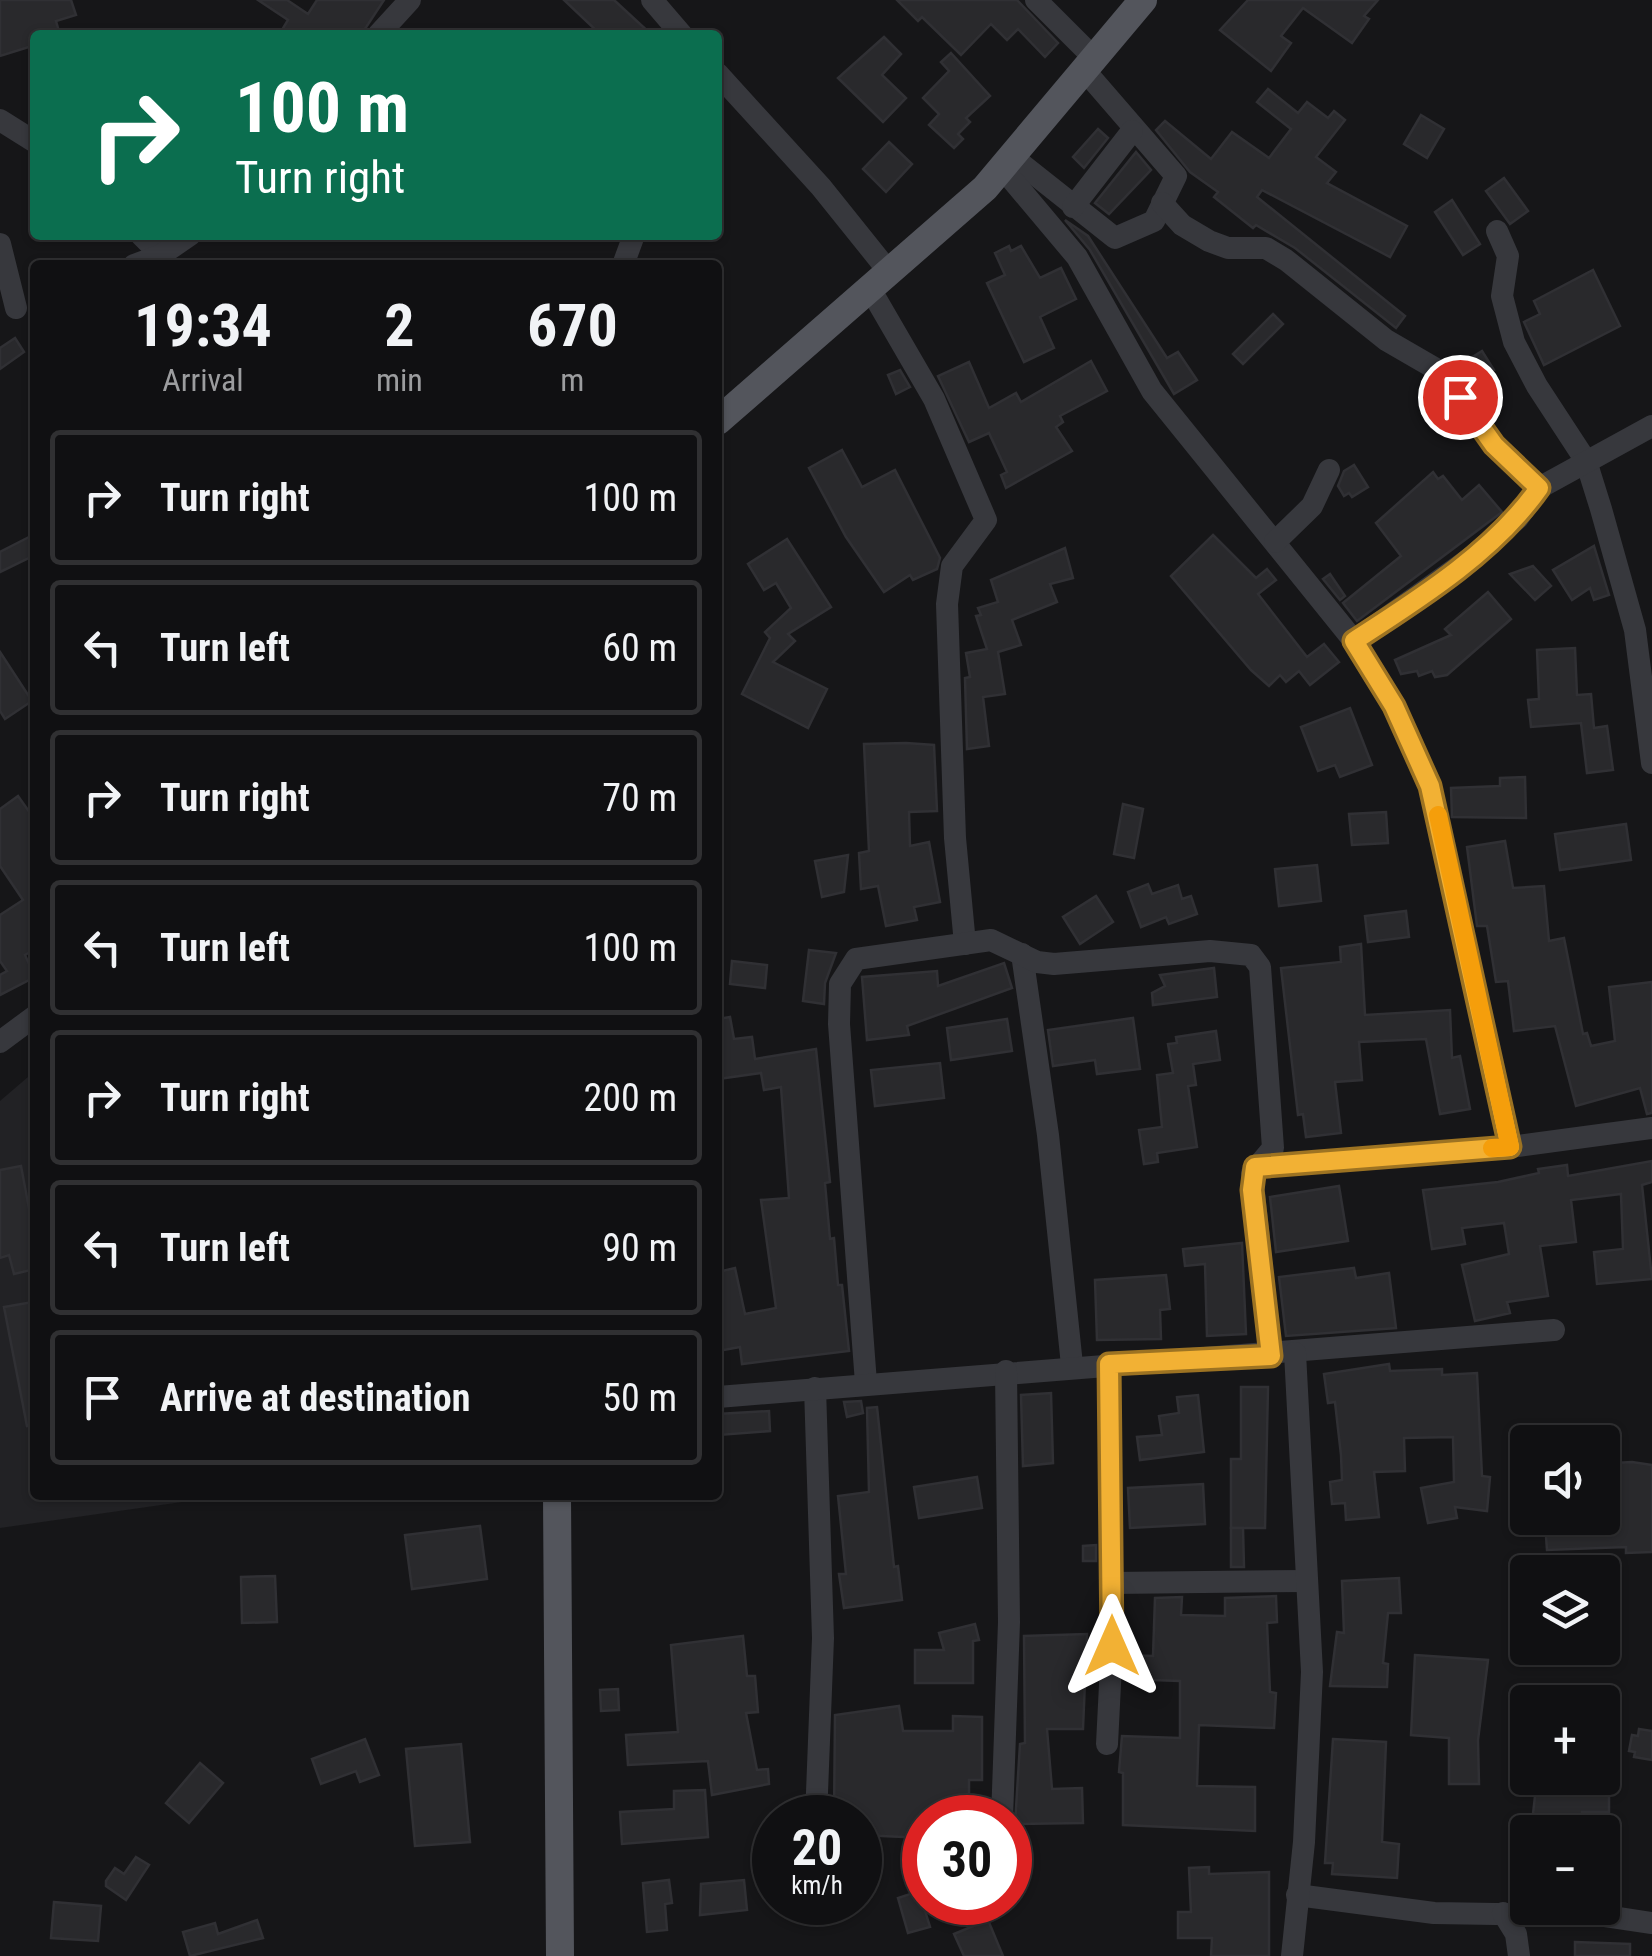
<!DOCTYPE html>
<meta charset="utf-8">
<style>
:root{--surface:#101012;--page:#1e1e20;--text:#f1f3f6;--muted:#9c9d9f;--line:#303032}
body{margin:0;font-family:"Roboto Condensed",sans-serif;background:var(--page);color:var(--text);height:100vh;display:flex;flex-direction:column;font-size:38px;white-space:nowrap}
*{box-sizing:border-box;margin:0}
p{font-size:32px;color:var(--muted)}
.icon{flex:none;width:55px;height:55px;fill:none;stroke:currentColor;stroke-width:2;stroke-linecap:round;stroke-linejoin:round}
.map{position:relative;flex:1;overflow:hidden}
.drawer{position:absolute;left:30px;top:260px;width:692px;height:1240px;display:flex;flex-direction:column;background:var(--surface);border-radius:10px;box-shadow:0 2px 8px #0004,0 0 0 2px var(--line)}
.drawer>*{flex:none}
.hud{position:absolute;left:30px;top:30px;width:692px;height:210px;border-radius:10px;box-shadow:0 2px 8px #0004,0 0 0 2px var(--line);background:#0b6e4f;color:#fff;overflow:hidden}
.tools{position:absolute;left:1510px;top:1425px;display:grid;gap:20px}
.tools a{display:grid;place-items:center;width:110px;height:110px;border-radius:10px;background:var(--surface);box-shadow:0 2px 8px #0004,0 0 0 2px var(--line);font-size:50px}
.speed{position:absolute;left:752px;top:1795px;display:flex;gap:20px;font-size:50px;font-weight:700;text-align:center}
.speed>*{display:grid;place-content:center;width:130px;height:130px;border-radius:50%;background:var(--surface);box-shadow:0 2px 8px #0004,0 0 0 2px var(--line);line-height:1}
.speed small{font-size:25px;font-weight:400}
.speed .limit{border:15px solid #d22;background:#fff;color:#111}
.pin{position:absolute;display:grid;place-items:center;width:85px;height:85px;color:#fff;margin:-42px;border:5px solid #fff;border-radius:50%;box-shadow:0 2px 10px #0007}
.me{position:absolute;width:110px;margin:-55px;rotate:0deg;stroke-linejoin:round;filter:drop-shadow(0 0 8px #0008)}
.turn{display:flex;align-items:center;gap:35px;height:210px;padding:0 40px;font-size:45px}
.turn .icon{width:130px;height:130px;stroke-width:2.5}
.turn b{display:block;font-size:70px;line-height:85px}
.eta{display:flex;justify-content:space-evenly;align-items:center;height:170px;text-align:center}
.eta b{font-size:60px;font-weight:700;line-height:70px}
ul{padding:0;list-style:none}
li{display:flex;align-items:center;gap:30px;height:135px;margin:0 20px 15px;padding:0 20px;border:5px solid var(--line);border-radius:10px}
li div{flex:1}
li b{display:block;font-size:38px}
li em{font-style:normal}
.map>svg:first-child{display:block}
</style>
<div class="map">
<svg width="1652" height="1956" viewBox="0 0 1652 1956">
<rect width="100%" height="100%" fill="#161618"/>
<path fill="#222225" d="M35,1071V1495H231L0,1528V1101Z"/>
<g fill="#29292c" stroke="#303034" stroke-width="2.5">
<path d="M0,0H71L76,15L56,21L60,35H35V45L0,56Z"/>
<path d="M258,0H287L308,14L317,0H384L361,35H279L288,20Z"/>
<path d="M564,0H614L652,35H601Z"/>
<path d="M897,0H1017L1058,43L1045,57L1018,29L1007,40L991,24L961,55L922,17L918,21Z"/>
<path d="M1248,0H1378L1364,16L1369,19L1352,43L1303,8L1281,36L1291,43L1271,71L1220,30Z"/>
<path d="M884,37L901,54L882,75L906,98L883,122L838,78Z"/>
<path d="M951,53L990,96L966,118L970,122L958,134L963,139L954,148L929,125L939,114L923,98L949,71L941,62Z"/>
<path d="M1268,89L1298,113L1307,102L1328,118L1334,111L1345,120L1316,157L1336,172L1327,183L1407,226L1390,257L1262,190L1257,197L1405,316L1396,328L1295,248L1256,225L1253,228L1214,197L1218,192L1190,172L1156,130L1165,121L1211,159L1232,132L1269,158L1291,129L1257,102Z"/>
<path d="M1421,115L1444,129L1427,158L1404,144Z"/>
<path d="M1098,129L1108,138L1084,168L1073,157Z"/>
<path d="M889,142L912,164L886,192L863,169Z"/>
<path d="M1136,152L1151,170L1109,214L1095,203Z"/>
<path d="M1504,178L1528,211L1510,224L1486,191Z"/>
<path d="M1452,200L1480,244L1463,255L1435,212Z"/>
<path d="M1065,220L1088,236L1167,358L1178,352L1197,380L1174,394L1090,250Z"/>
<path d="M1009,246L1011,251L1021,246L1040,278L1061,268L1076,299L1040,317L1054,348L1024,362L987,283L1005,275L995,253Z"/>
<path d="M1593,270L1620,326L1544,365L1524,322L1540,314L1534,301Z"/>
<path d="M1273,314L1283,324L1243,364L1233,354Z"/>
<path d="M15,338L24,352L0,369V348Z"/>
<path d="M1482,351L1494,370L1472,384L1460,365Z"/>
<path d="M1091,361L1107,391L1060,416L1063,422L1056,427L1072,451L1006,488L1001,475L1007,472L989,433L969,442L938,376L969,362L989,408L1016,393L1021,402Z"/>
<path d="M900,370L910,387L896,394L888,375Z"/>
<path d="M842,450L862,487L895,470L940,558L937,569L913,580L910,575L884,592L846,537L809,468Z"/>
<path d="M1354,465L1368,487L1352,497L1349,493L1344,496L1338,486L1344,471Z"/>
<path d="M1433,472L1438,479L1443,476L1462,500L1479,485L1502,512L1357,621L1343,603L1401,556L1376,523Z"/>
<path d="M35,534V555L0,572V552Z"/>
<path d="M1213,535L1256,578L1267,569L1276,580L1258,594L1307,657L1324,644L1339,662L1310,685L1299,671L1286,682L1280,675L1269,686L1251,670L1171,576Z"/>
<path d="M787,539L831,607L788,634L795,641L773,662L827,689L808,728L742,694L770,638L765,632L791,608L776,583L764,590L748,564Z"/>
<path d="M1594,546L1609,595L1594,600L1590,588L1572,600L1553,570Z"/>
<path d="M1065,548L1073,578L1050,584L1057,602L1012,620L1021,645L998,652L1005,694L983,697L989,746L967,749L965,678L970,677L966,653L987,649L976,616L981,615L978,608L998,602L991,580Z"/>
<path d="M1533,566L1551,586L1535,600L1510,574Z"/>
<path d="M1330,574L1345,596L1340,600L1323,579Z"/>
<path d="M1488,592L1511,619L1447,675L1435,677L1432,671L1419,676L1417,671L1401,674L1395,660L1451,635L1445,629Z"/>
<path d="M1575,648L1577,695L1591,694L1594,728L1607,726L1613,770L1587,773L1581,723L1531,727L1528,700L1539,699L1537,650Z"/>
<path d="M0,652L32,701L5,719L0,711Z"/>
<path d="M1350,708L1372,765L1340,777L1335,765L1318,771L1301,727Z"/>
<path d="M906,743L934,745L937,811L909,812L910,846L929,842L940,902L914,907L917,920L886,926L878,886L861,889L859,853L869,851L864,744Z"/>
<path d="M1525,777L1526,818L1452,817L1451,788L1500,786V778Z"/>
<path d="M18,796L35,820V949L25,955L35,977L0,995V975L7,971L0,961V915L23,900L0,866V809Z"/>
<path d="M1123,804L1143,809L1134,858L1114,854Z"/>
<path d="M1386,812L1388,843L1352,845L1349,814Z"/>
<path d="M1626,824L1631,860L1560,870L1555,834Z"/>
<path d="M1505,841L1513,888L1544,886L1549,941L1564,938L1583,1034L1587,1033L1591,1046L1615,1041L1609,987L1652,982V1113L1647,1114L1640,1088L1576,1106L1555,1026L1514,1031L1508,981L1496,982L1487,926H1477L1467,847Z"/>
<path d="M848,855L844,892L822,897L815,861Z"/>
<path d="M1317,865L1321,901L1279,906L1275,869Z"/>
<path d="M1148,884L1152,894L1178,885L1182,899L1191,896L1197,914L1169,924L1166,917L1141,927L1128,892Z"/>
<path d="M1096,896L1113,922L1080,944L1063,917Z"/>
<path d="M1406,911L1409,937L1368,942L1365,916Z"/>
<path d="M1361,944L1365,1015L1450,1010L1452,1058L1460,1056L1470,1109L1440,1114L1426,1039L1359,1042L1362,1080L1335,1082L1341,1133L1306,1137L1303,1114L1298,1115L1281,968L1341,962L1340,947Z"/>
<path d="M809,950L836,953L825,983L824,1004L803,1001Z"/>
<path d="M732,961L767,965L765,988L730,984Z"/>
<path d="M1004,963L1012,988L907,1026L909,1035L867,1040L862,977L937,971L938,986Z"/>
<path d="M1214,968L1217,997L1153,1005L1152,993L1165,986L1160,975Z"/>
<path d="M730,1017L734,1039L752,1037L755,1059L816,1049L830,1182L825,1183L830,1239L834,1238L838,1285H842L849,1351L742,1364L740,1347L718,1351V1272L735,1268L745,1314L776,1308L761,1200L789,1198L781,1087L764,1090L761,1073L718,1079V1019Z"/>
<path d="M1133,1018L1140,1069L1097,1074L1095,1060L1053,1066L1048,1030Z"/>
<path d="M1007,1019L1012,1051L951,1060L947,1028Z"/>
<path d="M1216,1031L1220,1060L1193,1064L1196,1085L1188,1086L1197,1147L1157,1153L1158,1162L1144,1164L1139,1130L1162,1127L1157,1075L1173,1073L1168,1044L1177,1043L1176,1037Z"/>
<path d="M940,1063L944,1098L875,1106L871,1070Z"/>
<path d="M1652,1161V1182L1642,1185L1652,1279L1597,1284L1594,1252L1623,1249L1621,1194L1571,1200L1576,1242L1540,1246L1548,1296L1507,1302L1510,1313L1475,1321L1462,1265L1509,1254L1504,1223L1462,1228L1465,1244L1432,1249L1423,1190L1498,1182L1539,1173L1538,1169L1567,1165L1568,1176Z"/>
<path d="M21,1166L35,1240V1269L14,1274L9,1255L0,1258V1170Z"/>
<path d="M1339,1186L1348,1241L1276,1252L1270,1197Z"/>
<path d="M1242,1243L1246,1334L1207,1336L1205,1264L1185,1266L1183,1249Z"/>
<path d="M1354,1268L1356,1278L1389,1273L1396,1328L1286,1336L1279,1277Z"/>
<path d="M1166,1275L1170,1309L1160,1310L1161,1339L1097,1340L1095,1280Z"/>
<path d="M33,1302L35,1425L27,1426L4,1307Z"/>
<path d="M1389,1364L1390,1371L1442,1369V1375L1477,1373L1482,1476L1490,1477L1487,1511L1455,1507L1457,1518L1428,1523L1421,1488L1454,1482L1453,1437L1404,1438L1405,1471L1374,1472L1379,1517L1346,1520L1345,1503L1332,1504L1330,1482L1342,1480L1341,1455L1335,1402L1328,1403L1324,1374Z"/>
<path d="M1241,1387H1268L1265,1528H1231V1459H1241Z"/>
<path d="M1051,1393L1053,1463L1023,1466L1021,1395Z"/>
<path d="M1198,1395L1204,1452L1140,1460L1137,1437L1162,1435L1159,1416L1179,1413L1177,1397Z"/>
<path d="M861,1401L863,1413L847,1417L844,1402Z"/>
<path d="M877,1407L894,1567L898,1566L902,1600L844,1608L839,1574H846L838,1496L869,1492L867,1408Z"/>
<path d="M769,1411L770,1431L719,1435L718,1414Z"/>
<path d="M1632,1462L1652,1465V1552L1626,1553V1547L1547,1550L1546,1536L1553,1535V1526H1561V1518L1617,1514L1615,1463Z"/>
<path d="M977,1477L982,1508L919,1518L914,1487Z"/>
<path d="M1203,1484L1205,1524L1130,1528L1128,1488Z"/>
<path d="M480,1526L487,1579L412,1589L405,1535Z"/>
<path d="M1231,1528H1243L1244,1567H1231Z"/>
<path d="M1096,1545V1561H1083V1546Z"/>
<path d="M275,1576L277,1622L242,1623L241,1577Z"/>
<path d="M1399,1578L1401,1613H1388L1383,1663L1388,1664L1387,1687L1330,1686L1337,1632L1344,1633L1342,1581Z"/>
<path d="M1276,1596L1277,1622L1267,1623L1270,1692L1276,1693L1274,1728L1199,1725L1197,1786L1255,1787V1831L1123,1825V1773L1119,1772L1122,1736L1180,1738V1681L1125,1679L1126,1655L1153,1656L1155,1598L1182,1597L1181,1615L1225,1616V1598Z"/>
<path d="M975,1624L979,1640L973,1641V1683H915V1650H944L939,1633Z"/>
<path d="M1087,1634L1083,1729H1047L1052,1789L1082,1788L1083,1823L1015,1824L1020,1744L1025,1743L1024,1636Z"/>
<path d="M743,1636L747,1676H755L758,1712L746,1713L757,1770L768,1769L769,1784L712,1795L708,1761L628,1765L626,1735L678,1732L671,1645Z"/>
<path d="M1415,1655L1488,1660L1478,1740L1479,1784H1449V1738L1411,1735Z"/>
<path d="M1558,1687L1595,1701V1702H1552Z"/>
<path d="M618,1689L619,1710L601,1711L600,1690Z"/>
<path d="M899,1706L903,1731H953V1716L982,1717V1780H969V1818H925V1838L860,1835V1818H834L835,1715Z"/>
<path d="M1639,1729L1652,1731V1760L1634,1757L1635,1752L1629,1751L1632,1735L1638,1736Z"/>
<path d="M365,1739L379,1775L360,1782L356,1771L321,1784L312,1759Z"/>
<path d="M1333,1739L1386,1742L1382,1842L1399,1844L1397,1878L1332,1874L1333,1863H1325Z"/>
<path d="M461,1744L470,1842L415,1846L406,1749Z"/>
<path d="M200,1763L223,1783L189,1823L166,1803Z"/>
<path d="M1537,1778L1609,1779V1812H1582L1581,1832H1531Z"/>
<path d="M705,1790L708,1837L622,1844L620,1812L674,1809V1791Z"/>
<path d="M136,1857L149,1865L126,1900L106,1886V1881L115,1868L124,1874Z"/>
<path d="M1209,1867V1874L1269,1872V1956H1211L1212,1938H1178V1912H1191L1189,1868Z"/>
<path d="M669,1880L672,1903L665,1904L667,1930L647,1932L643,1883Z"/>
<path d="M744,1880L747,1910L700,1915L701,1884Z"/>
<path d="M919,1891L930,1927L908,1933L898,1898Z"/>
<path d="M54,1902L101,1906L98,1941L51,1938Z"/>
<path d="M257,1920L263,1938L190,1956L183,1932L215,1923L218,1934Z"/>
<path d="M988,1920L1003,1956H964L954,1934Z"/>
<path d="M1575,1942L1630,1944V1956H1575Z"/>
</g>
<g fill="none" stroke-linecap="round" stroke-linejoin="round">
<g stroke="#37383d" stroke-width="22">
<path d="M652,0L682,35"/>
<path d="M1036,0L1096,60"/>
<path d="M378,35L410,0"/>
<path d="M718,74L821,187L890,273"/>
<path d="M0,120L35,142"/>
<path d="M1014,158L1115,238L1154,221L1176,176L1086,72"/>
<path d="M1003,169L1077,257L1152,391L1354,641L1394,706L1430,786L1510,1147"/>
<path d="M1162,203L1182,225L1209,241L1228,248H1266L1286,260L1386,340L1443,373L1494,445L1539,488"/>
<path d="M1073,207L1132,131"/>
<path d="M1497,231L1508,256L1502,296L1514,342L1537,386L1586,461L1601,509L1635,630L1652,763"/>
<path d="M141,235L161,255"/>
<path d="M0,244L16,308"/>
<path d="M134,265L161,255L190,235"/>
<path d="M623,265L634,235"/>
<path d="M869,287L934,399L986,520L952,566L947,604L955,838L965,944"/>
<path d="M1275,542L1312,506L1329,470"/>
<path d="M1354,641L1469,559L1518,518L1539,488L1652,426"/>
<path d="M1022,954L1048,1135L1072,1365"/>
<path d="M0,1042L35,1016"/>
<path d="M1255,1167L1510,1147L1652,1128"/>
<path d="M866,1383L839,1024L840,984L856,959L991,940L1037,962L1054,964L1210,951L1251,955L1260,967L1273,1148L1252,1173L1271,1356"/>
<path d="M815,1388L823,1638L816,1818"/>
<path d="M718,1397L1554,1330"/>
<path d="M1111,1583L1306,1581"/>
<path d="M1107,1744L1112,1645L1109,1364"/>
<path d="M1002,1818L1009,1622L1006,1371"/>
<path d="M1297,1895L1434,1913L1605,1916L1652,1923"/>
<path d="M1503,1913L1516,1934L1519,1956"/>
<path d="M1292,1956L1304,1842L1312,1672L1295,1353"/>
</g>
<g stroke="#53555c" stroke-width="28">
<path d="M718,421L985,188L1143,0"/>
<path d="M557,1495L560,1956"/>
</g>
</g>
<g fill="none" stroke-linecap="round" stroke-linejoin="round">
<g stroke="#9d7322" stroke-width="25">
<path id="route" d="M1112,1646L1109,1364L1271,1356L1252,1190L1255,1167L1510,1147L1430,786L1394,706L1354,641C1419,599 1494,552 1539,488L1494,445L1460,397"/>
</g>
<use href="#route" stroke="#f2b134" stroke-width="18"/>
<path stroke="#f59e0b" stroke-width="18" d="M1438,815L1510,1147L1492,1148"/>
</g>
</svg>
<div class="tools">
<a><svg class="icon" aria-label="sound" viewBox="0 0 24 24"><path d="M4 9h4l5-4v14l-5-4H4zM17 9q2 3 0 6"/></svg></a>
<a><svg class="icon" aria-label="layers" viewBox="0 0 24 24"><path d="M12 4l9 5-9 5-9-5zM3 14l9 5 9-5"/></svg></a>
<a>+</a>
<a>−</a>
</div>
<div class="speed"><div>20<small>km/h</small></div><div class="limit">30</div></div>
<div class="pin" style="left:1460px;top:397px;background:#d93025"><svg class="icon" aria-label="arrive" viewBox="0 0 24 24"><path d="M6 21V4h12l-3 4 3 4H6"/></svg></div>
<svg class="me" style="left:1112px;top:1646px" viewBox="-20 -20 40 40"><path d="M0-17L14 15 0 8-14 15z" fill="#f2b134" stroke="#fff" stroke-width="4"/></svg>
<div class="hud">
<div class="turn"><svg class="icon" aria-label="right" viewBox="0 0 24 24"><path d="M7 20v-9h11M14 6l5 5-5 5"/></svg><div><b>100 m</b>Turn right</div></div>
</div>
<section class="drawer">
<div class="eta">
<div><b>19:34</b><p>Arrival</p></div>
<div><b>2</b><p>min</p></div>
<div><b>670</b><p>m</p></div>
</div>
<ul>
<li><svg class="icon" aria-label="right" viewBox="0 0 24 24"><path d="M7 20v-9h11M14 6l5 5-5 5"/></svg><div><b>Turn right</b></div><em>100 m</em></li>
<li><svg class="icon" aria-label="left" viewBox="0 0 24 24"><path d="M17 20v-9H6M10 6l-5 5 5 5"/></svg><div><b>Turn left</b></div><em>60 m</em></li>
<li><svg class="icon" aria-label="right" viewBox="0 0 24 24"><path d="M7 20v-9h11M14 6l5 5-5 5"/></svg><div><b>Turn right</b></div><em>70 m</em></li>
<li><svg class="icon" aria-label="left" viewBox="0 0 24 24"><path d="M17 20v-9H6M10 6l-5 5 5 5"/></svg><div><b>Turn left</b></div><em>100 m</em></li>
<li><svg class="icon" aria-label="right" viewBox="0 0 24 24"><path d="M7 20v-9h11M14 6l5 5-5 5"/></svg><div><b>Turn right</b></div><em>200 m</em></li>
<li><svg class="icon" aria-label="left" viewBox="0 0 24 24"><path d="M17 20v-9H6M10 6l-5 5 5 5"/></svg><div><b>Turn left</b></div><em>90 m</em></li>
<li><svg class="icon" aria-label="arrive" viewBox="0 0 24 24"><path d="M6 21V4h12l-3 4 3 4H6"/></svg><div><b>Arrive at destination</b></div><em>50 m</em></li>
</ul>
</section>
</div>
